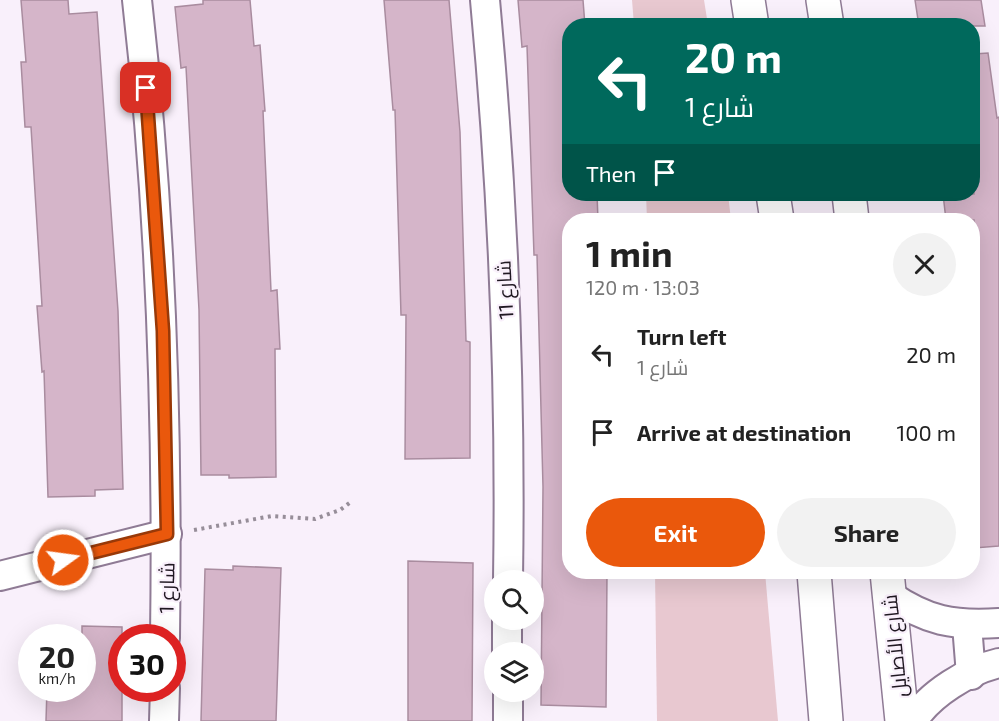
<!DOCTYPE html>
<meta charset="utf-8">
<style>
:root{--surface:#fff;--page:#f2f2f2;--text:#222;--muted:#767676;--accent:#ea580c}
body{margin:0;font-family:"Exo 2",Cairo,sans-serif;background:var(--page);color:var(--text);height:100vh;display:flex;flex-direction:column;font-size:22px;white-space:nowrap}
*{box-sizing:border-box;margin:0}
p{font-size:20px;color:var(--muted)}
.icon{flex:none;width:33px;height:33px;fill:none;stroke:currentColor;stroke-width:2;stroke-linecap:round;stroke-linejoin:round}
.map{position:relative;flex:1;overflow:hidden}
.side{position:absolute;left:562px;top:213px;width:418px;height:366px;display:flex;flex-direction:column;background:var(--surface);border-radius:24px;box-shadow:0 6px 24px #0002}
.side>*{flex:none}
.guide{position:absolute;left:562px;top:18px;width:418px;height:183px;border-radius:24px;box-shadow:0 6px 24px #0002;background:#00695c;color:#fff;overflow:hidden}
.tools{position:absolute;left:484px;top:570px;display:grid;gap:12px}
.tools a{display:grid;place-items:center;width:60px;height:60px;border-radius:50%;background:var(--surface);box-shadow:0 6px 24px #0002;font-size:30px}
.speed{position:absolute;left:18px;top:624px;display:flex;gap:12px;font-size:30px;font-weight:700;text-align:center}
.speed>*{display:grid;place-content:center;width:78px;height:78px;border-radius:50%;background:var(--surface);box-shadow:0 6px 24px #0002;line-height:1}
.speed small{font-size:15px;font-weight:400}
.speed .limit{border:9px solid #d22;background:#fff;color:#111}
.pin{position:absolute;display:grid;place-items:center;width:51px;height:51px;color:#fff;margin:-26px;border-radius:12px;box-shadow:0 3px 9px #0006}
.me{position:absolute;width:66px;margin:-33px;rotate:76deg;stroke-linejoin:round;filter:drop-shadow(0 0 4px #0008)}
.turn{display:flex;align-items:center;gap:21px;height:126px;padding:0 24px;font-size:27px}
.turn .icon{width:78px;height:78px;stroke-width:2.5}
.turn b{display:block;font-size:42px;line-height:51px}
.then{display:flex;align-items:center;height:57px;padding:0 24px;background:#0003;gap:12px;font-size:22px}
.round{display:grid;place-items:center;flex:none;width:63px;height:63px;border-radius:32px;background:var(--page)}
.summary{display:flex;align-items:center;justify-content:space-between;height:102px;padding:0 24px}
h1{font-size:36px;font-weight:700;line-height:45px}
.action{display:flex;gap:12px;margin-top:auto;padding:12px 24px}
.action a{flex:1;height:69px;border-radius:36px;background:var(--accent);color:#fff;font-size:24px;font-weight:700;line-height:69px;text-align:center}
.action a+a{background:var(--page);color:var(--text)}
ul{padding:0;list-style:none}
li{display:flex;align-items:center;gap:18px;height:78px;padding:0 24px}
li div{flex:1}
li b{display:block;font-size:22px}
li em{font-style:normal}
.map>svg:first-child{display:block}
</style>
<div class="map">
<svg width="999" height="721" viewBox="0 0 999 721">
<rect width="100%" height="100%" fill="#f9f0fb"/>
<g fill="#e8c8d0">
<path d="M632,0H704L708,25H634Z"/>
<path d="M646,194H728L731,220H647Z"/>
<path d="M655,572H765L778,721H657Z"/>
</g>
<g fill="#d5b5c9" stroke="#a98c9f" stroke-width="1.5">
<path d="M21,0H68L69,14L97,12L118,311L123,489L95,490V496L48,497L44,371L42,372L37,306H42L31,127H25L21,62H26Z"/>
<path d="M203,0H250L254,46L260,45L265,111H263L271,291L277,290L280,349H275L276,477L229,478V475H201L199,310L186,67L181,68L175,7L203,4Z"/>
<path d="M384,0H449L460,132L466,341L470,342V458L405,459L406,315H401L395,110H393Z"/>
<path d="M518,0H583L585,26H570V194H597L598,220H570V572H607L606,707L541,705L543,487L537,255H534L527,46L522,47Z"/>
<path d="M915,0H981L985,26H919Z"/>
<path d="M988,53L997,118L999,117V546L974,548V220H946L943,194H974V54Z"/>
<path d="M408,561L473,563L472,721H408Z"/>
<path d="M233,566L281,568L276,721H201L205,569L233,570Z"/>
<path d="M82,626L122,627V721H46L47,688H82Z"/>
</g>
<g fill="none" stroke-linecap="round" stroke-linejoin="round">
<g stroke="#8f7b95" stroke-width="32">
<g id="minor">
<path d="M137,0C161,211 168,425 165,638"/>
<path d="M485,0C503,193 511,387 508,580"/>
<path d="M0,576L167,534"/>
<path d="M889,595C927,621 953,626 999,623"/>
<path d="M507,620V652"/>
<path d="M967,625L971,675"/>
<path d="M508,692V721"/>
<path d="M164,721L165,688"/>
<path d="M913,721C929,694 969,670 999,663"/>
</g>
</g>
<g stroke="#8f7b95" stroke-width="36">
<g id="major">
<path d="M748,0L752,26"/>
<path d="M823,0L827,26"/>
<path d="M773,194L777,220"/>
<path d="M849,194L852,220"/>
<path d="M814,572L826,721"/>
<path d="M887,572L902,721"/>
</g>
</g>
<path stroke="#978e99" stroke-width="4" stroke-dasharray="3 4.5" stroke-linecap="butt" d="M194,530L272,516L315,519L340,510L352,501"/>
<use href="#minor" stroke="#fff" stroke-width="28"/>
<use href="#major" stroke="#fff" stroke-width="33"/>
</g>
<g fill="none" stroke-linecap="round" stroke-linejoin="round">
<g stroke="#983908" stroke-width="15">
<path id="route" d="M63,560L167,534L163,331L146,88"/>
</g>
<use href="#route" stroke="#ea580c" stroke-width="10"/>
</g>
<g text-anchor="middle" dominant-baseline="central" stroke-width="4.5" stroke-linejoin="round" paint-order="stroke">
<g font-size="20" fill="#201822" stroke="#f9f0fb">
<text transform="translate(504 290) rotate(-93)">شارع 11</text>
<text transform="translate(166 588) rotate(-89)">شارع 1</text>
<text transform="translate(894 646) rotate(-96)">شارع الأصايل</text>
</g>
</g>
</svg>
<div class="tools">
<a><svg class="icon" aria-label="search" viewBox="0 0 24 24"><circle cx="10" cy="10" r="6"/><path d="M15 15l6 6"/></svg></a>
<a><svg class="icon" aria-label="layers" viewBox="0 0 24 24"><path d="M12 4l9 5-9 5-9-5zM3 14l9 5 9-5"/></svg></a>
</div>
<div class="speed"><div>20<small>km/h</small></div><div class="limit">30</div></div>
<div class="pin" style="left:146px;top:88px;background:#d93025"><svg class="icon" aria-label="arrive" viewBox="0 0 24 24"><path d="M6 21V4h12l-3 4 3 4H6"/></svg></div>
<svg class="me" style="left:63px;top:560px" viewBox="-20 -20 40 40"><circle r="17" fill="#ea580c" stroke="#fff" stroke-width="3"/><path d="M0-11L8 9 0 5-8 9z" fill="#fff"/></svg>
<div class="guide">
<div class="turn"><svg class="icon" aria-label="left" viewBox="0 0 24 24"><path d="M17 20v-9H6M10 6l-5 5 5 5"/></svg><div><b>20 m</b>شارع 1</div></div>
<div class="then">Then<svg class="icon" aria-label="arrive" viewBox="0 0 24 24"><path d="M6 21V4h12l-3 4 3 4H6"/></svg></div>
</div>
<section class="side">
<div class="summary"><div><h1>1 min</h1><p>120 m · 13:03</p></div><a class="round"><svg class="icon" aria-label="close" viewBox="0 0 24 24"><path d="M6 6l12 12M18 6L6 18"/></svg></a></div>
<ul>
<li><svg class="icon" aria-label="left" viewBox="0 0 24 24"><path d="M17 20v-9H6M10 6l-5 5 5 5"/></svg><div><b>Turn left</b><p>شارع 1</p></div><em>20 m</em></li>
<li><svg class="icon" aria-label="arrive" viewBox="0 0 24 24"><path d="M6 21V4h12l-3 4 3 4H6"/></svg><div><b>Arrive at destination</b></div><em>100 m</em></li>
</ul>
<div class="action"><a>Exit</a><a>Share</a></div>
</section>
</div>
